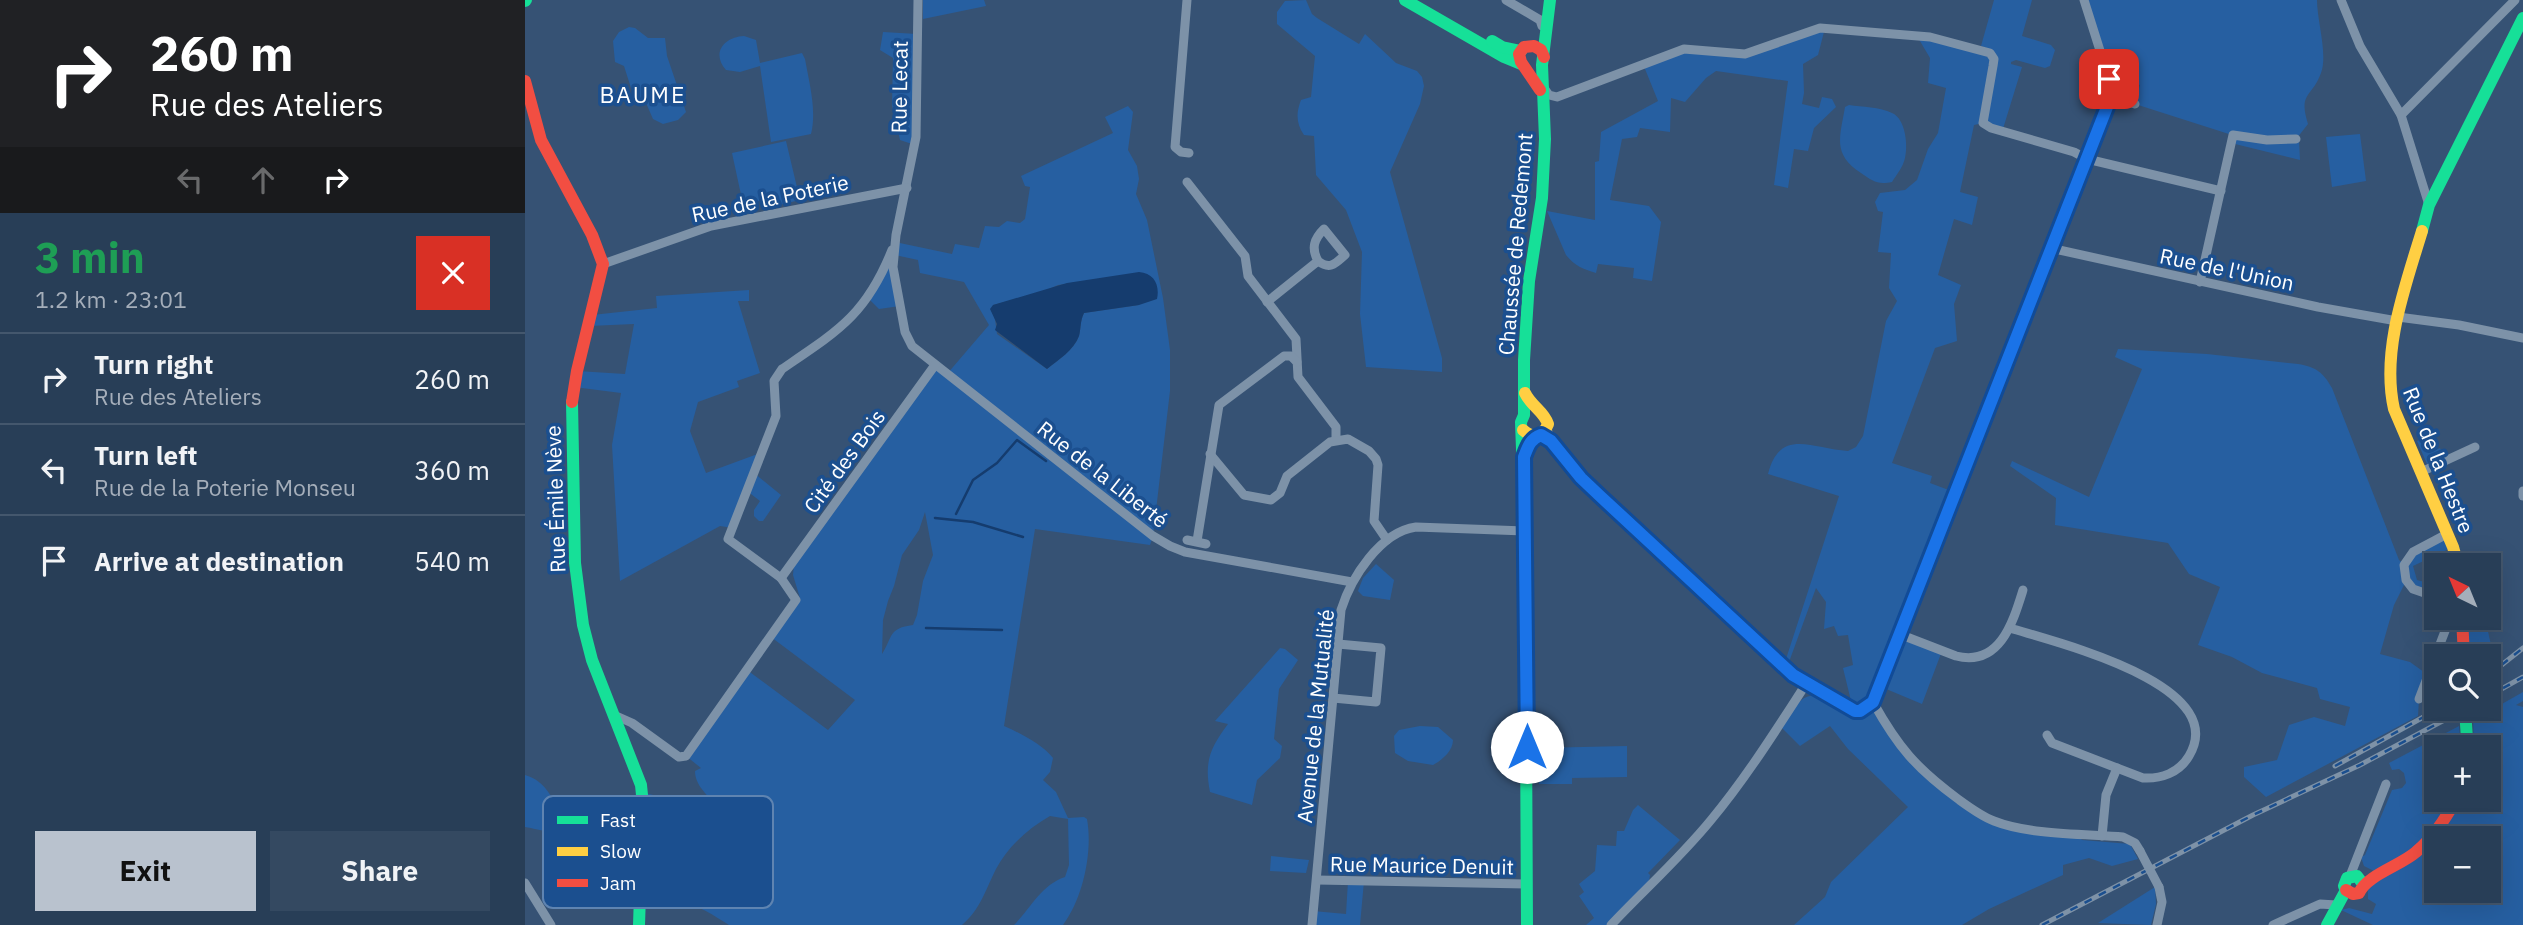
<!DOCTYPE html>
<meta charset="utf-8">
<style>
:root{--surface:#283e57;--page:#344961;--text:#f1f3f6;--muted:#a5aeba;--line:#44576d;--accent:#b9c2ce}
body{margin:0;font-family:"IBM Plex Sans",sans-serif;background:var(--page);color:var(--text);height:100vh;display:flex;flex-direction:column;font-size:26px;white-space:nowrap}
*{box-sizing:border-box;margin:0}
p{font-size:23px;color:var(--muted)}
.icon{flex:none;width:38px;height:38px;fill:none;stroke:currentColor;stroke-width:2;stroke-linecap:round;stroke-linejoin:round}
.map{position:relative;flex:1;overflow:hidden}
.side{display:flex;flex-direction:column;background:var(--surface);width:525px}
.side>*{flex:none}
.top-card{background:#202124;color:#fff;overflow:hidden}
.needle{width:46px;rotate:317deg}
.buttons{position:absolute;left:1899px;top:553px;display:grid;gap:14px}
.buttons a{display:grid;place-items:center;width:77px;height:77px;border-radius:0px;background:var(--surface);box-shadow:0 7px 28px #0002,0 0 0 2px var(--line);font-size:35px}
.pin{position:absolute;display:grid;place-items:center;width:60px;height:60px;color:#fff;margin:-30px;border-radius:14px;box-shadow:0 4px 10px #0006}
.me{position:absolute;width:77px;margin:-38px;rotate:0deg;stroke-linejoin:round;filter:drop-shadow(0 0 5px #0008)}
.turn{display:flex;align-items:center;gap:24px;height:147px;padding:0 35px;font-size:32px}
.turn .icon{width:91px;height:91px;stroke-width:2.5}
.turn b{display:block;font-size:49px;line-height:60px}
.lanes{display:flex;align-items:center;height:66px;padding:0 35px;background:#0003;justify-content:center;gap:35px;direction:ltr}
.lanes .off{opacity:.35}
.round{display:grid;place-items:center;flex:none;width:74px;height:74px;border-radius:0px;background:var(--page)}
.summary{display:flex;align-items:center;justify-content:space-between;height:119px;padding:0 35px}
h1{font-size:42px;font-weight:700;line-height:52px;color:#1e9e55}
.button{display:flex;gap:14px;margin-top:auto;padding:14px 35px}
.button a{flex:1;height:80px;border-radius:0px;background:var(--accent);color:#111;font-size:28px;font-weight:700;line-height:80px;text-align:center}
.button a+a{background:var(--page);color:var(--text)}
ul{padding:0;list-style:none}
li{display:flex;align-items:center;gap:21px;height:91px;padding:0 35px;border-top:2px solid var(--line)}
li div{flex:1}
li b{display:block;font-size:26px}
li em{font-style:normal}
main{display:flex;flex:1;min-height:0}
.map>svg:first-child{display:block}
</style>
<main>
<section class="side">
<div class="top-card">
<div class="turn"><svg class="icon" aria-label="right" viewBox="0 0 24 24"><path d="M7 20v-9h11M14 6l5 5-5 5"/></svg><div><b>260 m</b>Rue des Ateliers</div></div>
<div class="lanes"><svg class="icon off" aria-label="left" viewBox="0 0 24 24"><path d="M17 20v-9H6M10 6l-5 5 5 5"/></svg><svg class="icon off" aria-label="ahead" viewBox="0 0 24 24"><path d="M12 20V5M6 11l6-6 6 6"/></svg><svg class="icon" aria-label="right" viewBox="0 0 24 24"><path d="M7 20v-9h11M14 6l5 5-5 5"/></svg></div>
</div>
<div class="summary"><div><h1>3 min</h1><p>1.2 km · 23:01</p></div><a class="round" style="background:#d93025;color:#fff"><svg class="icon" aria-label="close" viewBox="0 0 24 24"><path d="M6 6l12 12M18 6L6 18"/></svg></a></div>
<ul>
<li><svg class="icon" aria-label="right" viewBox="0 0 24 24"><path d="M7 20v-9h11M14 6l5 5-5 5"/></svg><div><b>Turn right</b><p>Rue des Ateliers</p></div><em>260 m</em></li>
<li><svg class="icon" aria-label="left" viewBox="0 0 24 24"><path d="M17 20v-9H6M10 6l-5 5 5 5"/></svg><div><b>Turn left</b><p>Rue de la Poterie Monseu</p></div><em>360 m</em></li>
<li><svg class="icon" aria-label="arrive" viewBox="0 0 24 24"><path d="M6 21V4h12l-3 4 3 4H6"/></svg><div><b>Arrive at destination</b></div><em>540 m</em></li>
</ul>
<div class="button"><a>Exit</a><a>Share</a></div>
</section>
<div class="map">
<svg width="1998" height="925" viewBox="0 0 1998 925">
<rect width="100%" height="100%" fill="#365274"/>
<g fill="#265fa1" fill-rule="evenodd">
<path d="M398,0H459L461,6L398,19Z"/>
<path d="M781,0L787,14L792,18L834,44L840,34L871,63L892,71L897,77L899,86L895,104L865,172L917,358V372L841,367L835,314L837,252L821,210L791,175L789,136L779,135C771,123 771,113 776,100L786,97L790,56L752,24V12L760,1Z"/>
<path d="M1469,0H1507L1497,36L1526,45L1530,50L1525,66L1520,68L1491,60L1486,62V64L1497,67L1477,132L1458,123L1449,125L1435,192L1453,197L1447,225L1429,219L1413,275L1436,285L1429,304L1432,341L1410,348L1367,463L1407,476L1405,483L1429,492L1374,633L1417,651L1397,704L1354,686L1348,702L1386,761L1471,822L1551,834L1557,840L1605,844L1613,859L1587,866L1564,858L1538,865V875L1464,909L1437,925H1269L1300,897L1306,882L1383,807L1323,749L1305,726L1275,746L1253,724C1285,690 1280,689 1324,707L1326,701L1318,668L1328,665L1323,635L1313,636L1309,626L1299,629L1301,602L1291,588L1264,662L1261,659L1314,496L1243,474C1255,427 1287,449 1323,451L1331,447L1338,436L1361,321L1372,301L1364,288L1366,253L1353,252L1358,212L1353,211L1350,202L1355,193L1380,190L1392,180L1403,149L1413,133L1421,88L1403,83L1405,58L1392,36L1467,50L1456,46Z"/>
<path d="M1559,0H1792C1792,21 1803,54 1796,73C1787,98 1773,92 1783,124L1772,138L1774,139L1775,160L1706,143L1707,135L1610,104L1615,85C1606,81 1595,87 1585,84Z"/>
<path d="M104,27L110,28L123,38H140L142,56L161,112L153,120L138,124L128,119L121,103L106,88L99,66L90,62L88,41L94,32Z"/>
<path d="M1300,28L1293,55L1278,64L1279,93L1277,104L1294,108L1297,97L1307,99L1311,107L1289,128L1283,151L1269,149L1263,188L1249,185L1263,81L1191,71L1181,78L1160,102L1146,98L1145,132L1115,128L1112,137L1097,139L1085,200L1124,206L1136,222L1127,281L1108,278L1109,268L1073,264L1071,273C1058,269 1050,266 1041,255L1022,211L1070,220V162L1074,161L1076,132L1133,101L1118,64L1159,49L1208,54Z"/>
<path d="M358,32L392,34L390,145L375,140L367,105L368,58L355,50Z"/>
<path d="M219,36L231,40L235,63L277,53L280,59C284,82 292,110 286,134L246,142L235,66L215,72L201,70C186,53 199,37 219,36Z"/>
<path d="M1324,105C1337,107 1355,107 1367,113C1381,119 1383,146 1380,158C1378,167 1372,174 1367,182C1352,185 1348,181 1336,173C1307,154 1315,137 1320,107Z"/>
<path d="M603,106L608,112L603,150L612,166L614,179L611,194L622,220L638,298L645,350V391L628,536L625,545L510,529L479,726C495,733 518,745 528,758L525,772L518,780L531,792L543,818L559,817L562,819C568,852 558,898 538,925H489C506,908 516,885 540,877L544,865L543,819L525,816C504,828 483,846 471,869C461,889 455,910 437,925H204C171,904 160,898 121,904L119,793C153,800 156,802 181,826L188,825L199,816C191,800 170,790 170,771L176,768L161,756L222,670L303,730L330,700L246,637L275,598L268,575L269,564L410,365L422,374L464,325L439,282L395,273L393,260L370,255L375,306L354,309L343,298L370,242L427,254L430,244L454,248L460,226L474,227L482,221L495,223L500,219L505,187L500,186L496,176L588,133L580,117ZM574,279L614,305L559,313C555,321 556,328 554,336C549,350 533,360 522,369L472,334L468,305L515,293L533,285ZM400,512L408,555L398,581L392,615L388,625C363,628 368,637 357,654L358,620L363,601L369,586L377,555L394,530Z"/>
<path d="M1835,134L1841,181L1807,187L1801,137Z"/>
<path d="M261,141L275,200L241,208L239,200L218,204L207,153Z"/>
<path d="M224,290V301H213L235,373L212,381L214,387L173,402L165,431L181,473L238,452L229,473L256,495L238,521H234L229,516V510L235,501L222,491L208,528L195,526L95,581L87,445L96,393L49,387L52,371L100,374L109,324L64,326L67,315L132,308L131,296Z"/>
<path d="M1593,349L1682,354L1773,364C1791,367 1798,372 1807,388L1874,560L1880,565L1881,560L1922,534L1928,547L1888,566L1892,580L1911,585V597L1881,581L1869,605L1855,654L1885,662L1903,675L1894,699L1893,716L1741,797L1719,777V767L1752,760L1764,725L1789,717L1820,726L1825,707L1795,699L1792,688L1737,673L1707,657L1673,645L1695,587L1664,574L1643,543L1530,525L1531,498L1485,466L1487,461L1564,497L1617,369L1590,357Z"/>
<path d="M1902,437L1908,451L1915,448L1919,457L1902,464L1892,441Z"/>
<path d="M851,564L869,580L865,600L838,596L833,591L838,578Z"/>
<path d="M1938,618H1960L1966,645L1970,649H1976L1964,656H1943Z"/>
<path d="M755,648L760,649L773,660L754,689L749,739L757,746L755,758L732,780L727,805L685,792C679,762 685,748 703,724L690,721Z"/>
<path d="M1998,692V701L1991,705L1998,707V925H1848L1816,910L1824,908L1847,914L1851,904L1843,899V890L1853,873L1839,866L1836,857L1840,855L1867,790L1877,788L1881,783L1879,773L1874,769L1867,770L1864,763L1934,726L1935,736L1939,747H1911V800H1931L1911,838V891H1964V838H1913L1936,800H1964V747H1949L1948,717L1961,713Z"/>
<path d="M895,726L913,727L928,740C928,751 917,760 908,765L883,761L870,753L869,736L874,730Z"/>
<path d="M1102,746V777L1047,778V784H1014L1013,748Z"/>
<path d="M0,775C20,780 33,803 36,823C24,836 15,829 0,827Z"/>
<path d="M1113,805L1155,840L1123,873L1125,875L1123,889L1086,925H1061L1069,918L1054,896L1059,892L1054,884L1070,871L1072,845L1091,846L1092,831H1099L1108,810Z"/>
<path d="M746,856L784,860L781,873L745,871Z"/>
<path d="M823,881H839L835,925H787L788,911L821,914Z"/>
<path d="M1630,887L1631,904L1626,925L1573,923Z"/>
</g>
<path fill="#153c6e" d="M614,272C629,273 635,285 632,299L614,305L559,313C555,321 556,328 554,336C549,350 533,360 522,369L470,330L472,324L465,309L468,305L542,283Z"/>
<g fill="none" stroke-linecap="round" stroke-linejoin="round">
<g stroke="#153c6e" stroke-width="2.5">
<path d="M431,514L448,480L472,463L492,440L521,461"/>
<path d="M410,518L448,522L498,537"/>
<path d="M401,628L477,630"/>
</g>
<g stroke="#7d92a8" stroke-width="9">
<path d="M393,0L391,137L371,235L368,267L380,332L387,346L628,536L645,546L660,552L827,582"/>
<path d="M662,0L650,147L656,152L664,153"/>
<path d="M981,0L1015,20L1017,26"/>
<path d="M1816,0L1835,46L1876,115L1904,205"/>
<path d="M1019,88L1024,95L1032,97L1159,49L1220,54L1295,28L1405,37L1465,53L1469,59L1468,66L1458,123L1466,128L1549,152L1562,159L1696,191"/>
<path d="M1586,96L1610,104"/>
<path d="M1876,115L1990,0"/>
<path d="M662,182L720,256L723,276L771,339L773,377L811,427V440"/>
<path d="M1525,248L1793,307L1872,321"/>
<path d="M78,264L186,226L382,188"/>
<path d="M1675,282L1708,135L1742,140L1771,139"/>
<path d="M742,302L793,261C805,270 810,264 820,255L799,229C789,239 786,248 793,261"/>
<path d="M1873,317L1934,325L1998,338"/>
<path d="M1022,429L1026,441L1056,478L1259,667L1281,684L1330,711H1335L1348,702"/>
<path d="M685,454L719,495L746,500L755,493L762,476L805,442L823,439L844,451L851,459L853,465L849,521L862,540"/>
<path d="M1896,472L1950,447"/>
<path d="M1998,491V496"/>
<path d="M662,540L681,544"/>
<path d="M672,541L694,405L759,356H766L772,362"/>
<path d="M256,578L410,365"/>
<path d="M1911,597L1888,589L1881,580L1879,565L1888,552L1922,534"/>
<path d="M1485,628C1529,642 1707,684 1664,756C1654,773 1636,779 1618,778L1527,743L1522,735"/>
<path d="M1374,634L1431,656C1475,667 1488,622 1498,590"/>
<path d="M808,698L851,702L856,648L813,644"/>
<path d="M1894,699L1925,618"/>
<path d="M1348,702L1586,96L1584,79L1559,0"/>
<path d="M1348,702C1373,747 1391,768 1433,799C1444,807 1456,816 1469,821C1504,835 1560,834 1598,837L1610,843L1615,851"/>
<path d="M89,715L107,723L154,757L161,756L271,600L256,578L203,539L251,416L249,381L257,369C313,331 341,315 367,250"/>
<path d="M1577,836L1581,795L1592,768"/>
<path d="M1825,876L1861,784"/>
<path d="M792,880L1001,884"/>
<path d="M0,883L26,925"/>
<path d="M787,925L816,610C826,578 855,532 891,527L1000,531"/>
<path d="M1086,925C1119,890 1155,858 1186,820C1221,778 1251,730 1281,684"/>
<path d="M1632,925L1637,902L1634,887"/>
<path d="M1748,925L1795,904L1811,905"/>
</g>
<g stroke="#16e098" stroke-width="12">
<path d="M880,0L979,57L996,64"/>
<path d="M0,1L1,0"/>
<path d="M967,41L977,47L996,51"/>
<path d="M1897,231L1904,205L1998,18"/>
<path d="M47,402L50,563L58,625L67,660L116,785L118,805L114,925"/>
<path d="M1002,925L1000,531L996,422L999,415V360L1004,281L1017,198L1020,139L1017,65L1025,0"/>
<path d="M1802,925L1821,890L1819,886L1822,878L1832,876L1838,884"/>
</g>
<g stroke="#ffcf43" stroke-width="12">
<path d="M1897,231C1880,287 1856,351 1869,409L1928,547L1933,565"/>
<path d="M998,430C1008,439 1018,437 1023,424C1019,411 1006,406 1000,393"/>
</g>
<g stroke="#f24e42" stroke-width="12">
<path d="M0,81L16,140L67,235L78,264L52,371L47,402"/>
<path d="M1015,90L996,62L994,54L999,47L1009,46L1016,50L1019,57"/>
<path d="M1937,618L1939,656"/>
<path d="M1821,890L1828,894L1834,893C1842,875 1875,866 1891,852C1908,838 1920,819 1931,800"/>
</g>
<g stroke="#7e92a7" stroke-width="5">
<g id="rail">
<path d="M1964,675L1998,648"/>
<path d="M1964,696L1998,677"/>
<path d="M1810,766L1913,709"/>
<path d="M1517,925L1728,815L1835,765L1940,709"/>
</g>
</g>
<use href="#rail" stroke="#1b4f8f" stroke-width="2.5" stroke-dasharray="8" stroke-linecap="butt"/>
<path stroke="#7d92a8" stroke-width="9" d="M1615,851L1634,887"/>
<path stroke="#16e098" stroke-width="12" d="M1940,709L1942,739"/>
</g>
<g fill="none" stroke-linecap="round" stroke-linejoin="round">
<g stroke="#114b97" stroke-width="18">
<path id="route" d="M1002,747L999,457C1003,447 1005,439 1016,435L1026,441L1056,478L1075,496L1268,675L1330,711H1335L1348,702L1582,107L1586,96L1584,79"/>
</g>
<use href="#route" stroke="#1a73e8" stroke-width="12"/>
</g>
<g text-anchor="middle" dominant-baseline="central" stroke-width="7" stroke-linejoin="round" paint-order="stroke">
<g font-size="21" fill="#fff" stroke="#1b4f8f">
<text transform="translate(374 87) rotate(-89)">Rue Lecat</text>
<text transform="translate(245 198) rotate(-12)">Rue de la Poterie</text>
<text transform="translate(990 244) rotate(-85)">Chaussée de Redemont</text>
<text transform="translate(1702 269) rotate(12)">Rue de l'Union</text>
<text transform="translate(1914 460) rotate(68)">Rue de la Hestre</text>
<text transform="translate(319 461) rotate(-54)">Cité des Bois</text>
<text transform="translate(578 474) rotate(38)">Rue de la Liberté</text>
<text transform="translate(30 499) rotate(-92)">Rue Émile Nève</text>
<text transform="translate(790 716) rotate(-84)">Avenue de la Mutualité</text>
<text transform="translate(897 865) rotate(1)">Rue Maurice Denuit</text>
</g>
<g font-size="23" letter-spacing="2" fill="#fff" stroke="#1b4f8f">
<text x="118" y="94">BAUME</text>
</g>
</g>
<rect x="18" y="796" width="230" height="112" rx="10" fill="#1b4f8f" stroke="#5f84b1" stroke-width="2"/>
<rect x="32" y="816" width="31" height="8" fill="#16e098"/>
<rect x="32" y="847" width="31" height="9" fill="#ffcf43"/>
<rect x="32" y="879" width="31" height="8" fill="#f24e42"/>
<g font-size="19" fill="#fff">
<text x="75" y="827">Fast</text>
<text x="75" y="858">Slow</text>
<text x="75" y="890">Jam</text>
</g>
</svg>
<div class="buttons">
<a><svg class="needle" viewBox="-14 -14 28 28"><path d="M0-13l5 13h-10z" fill="#e53935"/><path d="M0 13l5-13h-10z" fill="#a5aeba"/></svg></a>
<a><svg class="icon" aria-label="search" viewBox="0 0 24 24"><circle cx="10" cy="10" r="6"/><path d="M15 15l6 6"/></svg></a>
<a>+</a>
<a>−</a>
</div>
<div class="pin" style="left:1584px;top:79px;background:#d93025"><svg class="icon" aria-label="arrive" viewBox="0 0 24 24"><path d="M6 21V4h12l-3 4 3 4H6"/></svg></div>
<svg class="me" style="left:1002px;top:747px" viewBox="-20 -20 40 40"><circle r="19" fill="#fff"/><path d="M0-13L10 11 0 6-10 11z" fill="#1a73e8"/></svg>
</div>
</main>
